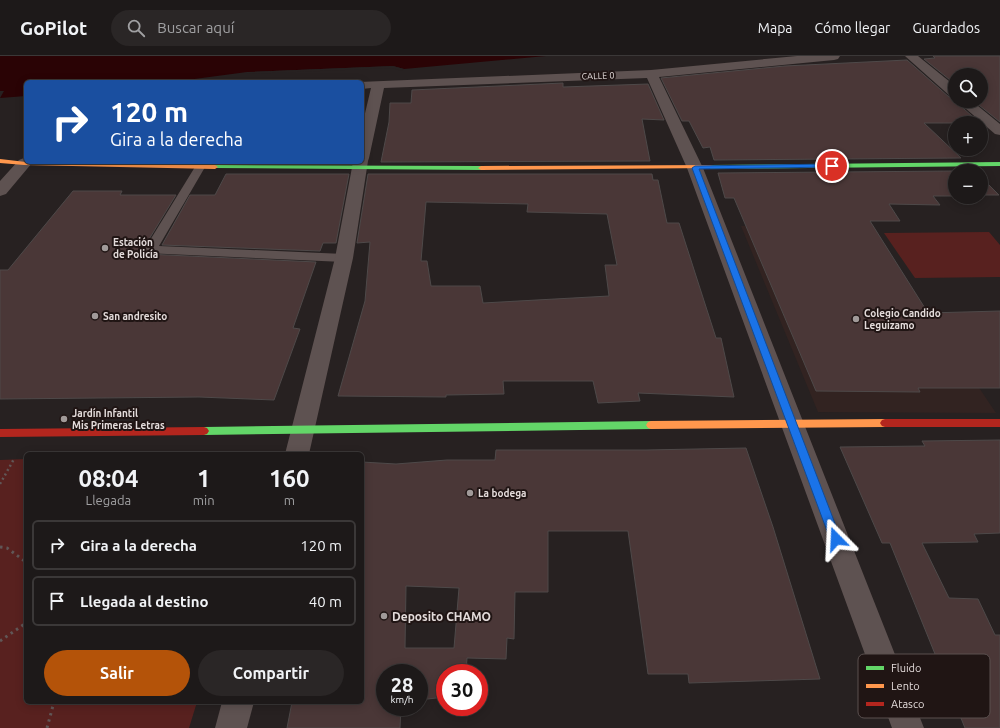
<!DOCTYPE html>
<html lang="es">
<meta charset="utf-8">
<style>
:root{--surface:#1d1919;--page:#2a2626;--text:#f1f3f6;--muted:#a0a0a2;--line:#3b3838;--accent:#b45309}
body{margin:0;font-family:Ubuntu,sans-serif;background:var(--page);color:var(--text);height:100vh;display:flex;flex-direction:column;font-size:15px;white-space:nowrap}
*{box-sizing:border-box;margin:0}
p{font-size:13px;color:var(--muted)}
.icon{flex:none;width:22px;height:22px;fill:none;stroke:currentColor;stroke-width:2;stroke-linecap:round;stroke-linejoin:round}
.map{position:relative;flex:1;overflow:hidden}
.sheet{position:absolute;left:24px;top:396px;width:340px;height:252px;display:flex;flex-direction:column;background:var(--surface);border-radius:6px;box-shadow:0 2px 10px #0003,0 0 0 1px var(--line)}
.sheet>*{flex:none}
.hud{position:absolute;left:24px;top:24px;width:340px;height:84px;border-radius:6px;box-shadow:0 2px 10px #0003,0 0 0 1px var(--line);background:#1a4fa0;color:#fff;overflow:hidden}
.fabs{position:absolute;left:948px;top:12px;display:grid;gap:8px}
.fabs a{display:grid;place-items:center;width:40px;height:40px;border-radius:50%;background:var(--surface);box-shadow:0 2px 10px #0003,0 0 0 1px var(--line);font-size:20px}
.speed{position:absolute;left:376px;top:608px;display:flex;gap:8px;font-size:20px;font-weight:700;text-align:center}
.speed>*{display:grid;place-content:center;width:52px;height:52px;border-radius:50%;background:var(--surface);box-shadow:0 2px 10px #0003,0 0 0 1px var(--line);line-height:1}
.speed small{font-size:10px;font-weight:400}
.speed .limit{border:6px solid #d22;background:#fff;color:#111}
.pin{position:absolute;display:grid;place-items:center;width:34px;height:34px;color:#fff;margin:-17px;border:2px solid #fff;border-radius:50%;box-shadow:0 1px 4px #0007}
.me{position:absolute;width:44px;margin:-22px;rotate:339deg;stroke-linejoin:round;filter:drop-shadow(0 0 3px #0008)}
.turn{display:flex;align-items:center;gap:14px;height:84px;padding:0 20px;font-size:18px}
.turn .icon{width:52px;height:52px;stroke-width:2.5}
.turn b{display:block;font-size:28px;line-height:34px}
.eta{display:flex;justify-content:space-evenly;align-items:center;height:68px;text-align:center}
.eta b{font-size:24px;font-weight:700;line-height:28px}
.action{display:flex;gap:8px;margin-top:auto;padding:8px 20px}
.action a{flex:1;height:46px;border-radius:24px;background:var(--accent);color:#fff;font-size:16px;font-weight:700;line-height:46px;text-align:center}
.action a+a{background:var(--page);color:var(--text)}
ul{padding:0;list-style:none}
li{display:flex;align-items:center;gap:12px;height:50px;margin:0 8px 6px;padding:0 12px;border:2px solid var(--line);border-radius:6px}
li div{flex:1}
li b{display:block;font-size:15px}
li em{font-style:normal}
header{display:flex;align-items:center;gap:24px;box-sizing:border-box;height:56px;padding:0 20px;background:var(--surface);border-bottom:1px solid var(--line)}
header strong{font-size:19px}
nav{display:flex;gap:22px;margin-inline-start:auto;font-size:14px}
.search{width:280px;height:36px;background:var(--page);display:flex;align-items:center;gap:10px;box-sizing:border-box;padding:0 14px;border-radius:22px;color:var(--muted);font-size:15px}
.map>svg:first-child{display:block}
</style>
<header>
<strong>GoPilot</strong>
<div class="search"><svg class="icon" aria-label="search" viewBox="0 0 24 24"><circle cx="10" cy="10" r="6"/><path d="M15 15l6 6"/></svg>Buscar aquí</div>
<nav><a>Mapa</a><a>Cómo llegar</a><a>Guardados</a></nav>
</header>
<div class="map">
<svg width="1000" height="672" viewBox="0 0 1000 672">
<rect width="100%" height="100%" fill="#272121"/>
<path fill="#322321" d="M869,168L996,357L818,356L741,170Z"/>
<g fill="#58211f">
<path d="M989,176L1000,189V221L915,222L884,177Z"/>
<path d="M26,403V646H197L189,672H0V404Z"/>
</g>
<path fill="#2a0305" d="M0,0H546L404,13L393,10L247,16L172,26H26V40L0,42L4,35H0Z"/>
<path fill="#272121" d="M393,10L404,13L401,15L393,12L246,18L247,16Z"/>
<g fill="#4a3737" stroke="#4e4949" fill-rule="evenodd">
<path d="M933,0H1000V66L974,45H981V19H955V28L924,3L935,2Z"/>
<path d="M907,4L949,41L955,42L956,46L980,67H924L961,102L714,104L710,91L703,92L689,65H682L661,22L785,10Z"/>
<path d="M563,27V31L648,28L664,64L642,63L650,105L381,106L389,66L390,47H411L412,34Z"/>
<path d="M955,115V140H933L940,149L889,148L900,165H870L928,257L1000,255V332H918L920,336L816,335L734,142H725L718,117Z"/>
<path d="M226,118H349L336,187H323L320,195L162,189L190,139H215Z"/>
<path d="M368,118H652L653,124H658L667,167H679L716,282H721L734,341L638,337L640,345L598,347L593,325H503L504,338L446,339V341L338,340L365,245L370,186L357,187ZM426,146L528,148L527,156L607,158L617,209H605L609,240L483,247L480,230H431L427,205H421Z"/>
<path d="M981,121L999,139H981Z"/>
<path d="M73,135H122L120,139H176L143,193L145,198L316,206L293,272L300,273L274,344L199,341L0,343V214H8Z"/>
<path d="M1000,384V477L974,478L978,486L922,487L949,542L978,543L995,579H1000V672H965L890,487H882L840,391L925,390L922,385Z"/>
<path d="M746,392L773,471L820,623L689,627L688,618H648L628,475H548V536H515L514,583L507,582L506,603L467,602L466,617H445V641L419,644V617H385V651H401L400,672H287L292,646H362V406L396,408L447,404H495L496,394H646ZM406,530L459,532L454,592H405Z"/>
</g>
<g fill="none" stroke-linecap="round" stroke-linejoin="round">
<path stroke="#615757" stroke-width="2.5" stroke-dasharray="2 3" stroke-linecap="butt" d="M0,428L14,403"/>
<g stroke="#615757" stroke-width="3" stroke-dasharray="2.5 4" stroke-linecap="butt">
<path d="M0,491L7,492L26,506"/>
<path d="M0,585L26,567"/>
<path d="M47,672L54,646"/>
</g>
<path fill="#5e5251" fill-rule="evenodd" d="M198,106H208L159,190L344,198L349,199L351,202L349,205L344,206L145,197L144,194Z"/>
<g fill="#5e5251" fill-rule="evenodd">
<path d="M797,0H840L838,3L834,4L659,21L703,112L924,672H892L687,112L647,22L384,32L369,102L368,105L353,202L309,398H285L335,202L353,106H362V70L371,32L362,33V26H359L651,14Z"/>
<path d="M905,0H918L955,30V41L950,40Z"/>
<path d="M957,45H972L1000,68V79L995,78Z"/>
<path d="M24,102L26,103V106L32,107L6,138L0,140V125L19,104Z"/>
<path d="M222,646H254L247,672H215Z"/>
</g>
<g fill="#63d668" fill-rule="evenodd">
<path d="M1000,106V110L711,113L708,111L711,109Z"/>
<path d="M215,109L481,110L484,112L481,114L213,112V110Z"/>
<path d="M651,365L654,366L656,369L654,372L651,373L204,379L201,378L199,375L201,372L204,371Z"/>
</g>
<g fill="#ff974d" fill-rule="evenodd">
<path d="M0,103L26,106L215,109L218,111L215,113L24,109L0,107Z"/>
<path d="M711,109L713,110V112L481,114L478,112L481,110Z"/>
<path d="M885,363L888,364L890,367L888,370L885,371L651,373L648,372L646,369L648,366L651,365Z"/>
</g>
<g fill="#b3261e" fill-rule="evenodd">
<path d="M885,363H1000V371H885L882,370L880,367L882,364Z"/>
<path d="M204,371L207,372L209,375L207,378L204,379L0,381V373Z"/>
</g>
</g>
<path fill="#1a73e8" stroke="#114b97" d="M832,108L835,110L834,111L699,113L841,483L839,487L836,488L832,487L830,483L692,112L695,110Z"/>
<g fill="#a19a99" stroke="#201514" stroke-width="1.5">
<circle cx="105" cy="192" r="4"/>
<circle cx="95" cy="260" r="4"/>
<circle cx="856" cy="263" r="4"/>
<circle cx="64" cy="363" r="4"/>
<circle cx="470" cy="437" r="4"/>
<circle cx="384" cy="560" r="4"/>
</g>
<g text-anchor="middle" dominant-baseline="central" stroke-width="4" stroke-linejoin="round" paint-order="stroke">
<g font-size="9" fill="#e3dbda" stroke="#201514">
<text transform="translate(598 20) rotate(-2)">CALLE 0</text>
</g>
<g font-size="10" font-weight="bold" fill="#e3dbda" stroke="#201514" text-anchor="start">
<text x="113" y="186">Estación<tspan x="113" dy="12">de Policía</tspan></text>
<text x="864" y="257">Colegio Candido<tspan x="864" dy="12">Leguizamo</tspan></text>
<text x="103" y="260">San andresito</text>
<text x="72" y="357">Jardín Infantil<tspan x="72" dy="12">Mis Primeras Letras</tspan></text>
<text x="478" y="437">La bodega</text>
</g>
<g font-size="12" font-weight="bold" fill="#e3dbda" stroke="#201514" text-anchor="start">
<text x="392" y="560">Deposito CHAMO</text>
</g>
</g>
<rect x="858" y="598" width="132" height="64" rx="6" fill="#201514" stroke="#5a504f" stroke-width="1"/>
<rect x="866" y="610" width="18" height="4" fill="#63d668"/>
<rect x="866" y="628" width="18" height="4" fill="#ff974d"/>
<rect x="866" y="646" width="18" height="4" fill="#b3261e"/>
<g font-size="11" fill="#e3dbda">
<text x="891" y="616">Fluido</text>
<text x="891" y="634">Lento</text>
<text x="891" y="652">Atasco</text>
</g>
</svg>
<div class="fabs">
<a><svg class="icon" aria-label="search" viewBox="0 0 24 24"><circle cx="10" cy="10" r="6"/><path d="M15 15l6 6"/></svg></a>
<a>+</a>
<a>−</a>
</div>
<div class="speed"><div>28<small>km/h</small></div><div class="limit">30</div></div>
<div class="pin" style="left:832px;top:110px;background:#d93025"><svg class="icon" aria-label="arrive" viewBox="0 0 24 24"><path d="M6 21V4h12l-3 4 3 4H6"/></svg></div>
<svg class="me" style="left:836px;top:483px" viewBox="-20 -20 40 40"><path d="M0-17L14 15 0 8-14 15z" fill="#1a73e8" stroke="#fff" stroke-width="4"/></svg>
<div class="hud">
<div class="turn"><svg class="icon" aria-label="right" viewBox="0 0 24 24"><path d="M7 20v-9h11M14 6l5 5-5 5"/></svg><div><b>120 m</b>Gira a la derecha</div></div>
</div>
<section class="sheet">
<div class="eta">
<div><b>08:04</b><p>Llegada</p></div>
<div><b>1</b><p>min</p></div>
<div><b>160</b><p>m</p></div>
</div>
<ul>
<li><svg class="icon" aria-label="right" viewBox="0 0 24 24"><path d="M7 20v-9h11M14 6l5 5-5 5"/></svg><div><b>Gira a la derecha</b></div><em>120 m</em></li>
<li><svg class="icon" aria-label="arrive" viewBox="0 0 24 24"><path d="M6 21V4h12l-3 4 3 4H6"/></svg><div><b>Llegada al destino</b></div><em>40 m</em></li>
</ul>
<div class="action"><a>Salir</a><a>Compartir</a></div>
</section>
</div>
